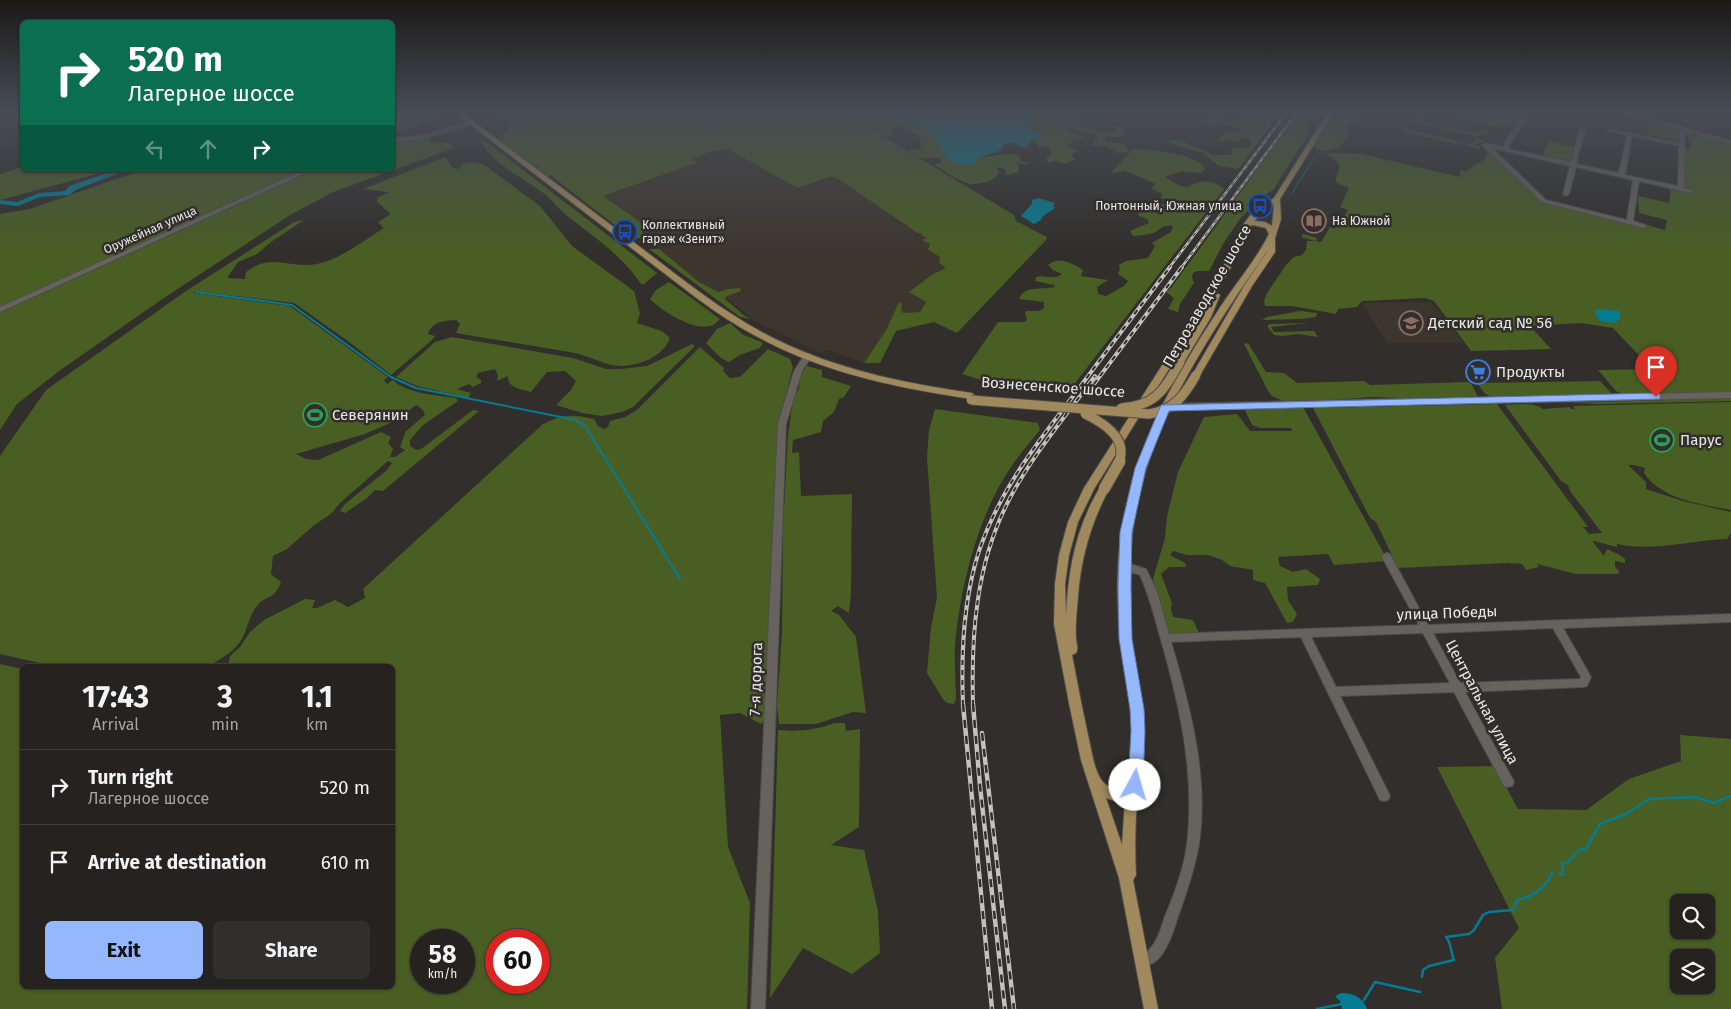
<!DOCTYPE html>
<meta charset="utf-8">
<style>
:root{--surface:#252220;--page:#312f2d;--text:#f1f3f6;--muted:#a3a4a5;--line:#423f3e;--accent:#94b7fd}
body{margin:0;font-family:"Fira Sans",sans-serif;background:var(--page);color:var(--text);height:100vh;display:flex;flex-direction:column;font-size:19px;white-space:nowrap}
*{box-sizing:border-box;margin:0}
p{font-size:16px;color:var(--muted)}
.icon{flex:none;width:28px;height:28px;fill:none;stroke:currentColor;stroke-width:2;stroke-linecap:round;stroke-linejoin:round}
.map{position:relative;flex:1;overflow:hidden}
.drawer{position:absolute;left:20px;top:664px;width:375px;height:325px;display:flex;flex-direction:column;background:var(--surface);border-radius:8px;box-shadow:0 1px 4px #0004,0 0 0 1px var(--line)}
.drawer>*{flex:none}
.guide{position:absolute;left:20px;top:20px;width:375px;height:152px;border-radius:8px;box-shadow:0 1px 4px #0004,0 0 0 1px var(--line);background:#0b6e4f;color:#fff;overflow:hidden}
.fabs{position:absolute;left:1670px;top:894px;display:grid;gap:10px}
.fabs a{display:grid;place-items:center;width:45px;height:45px;border-radius:8px;background:var(--surface);box-shadow:0 1px 4px #0004,0 0 0 1px var(--line);font-size:25px}
.speed{position:absolute;left:410px;top:929px;display:flex;gap:10px;font-size:25px;font-weight:700;text-align:center}
.speed>*{display:grid;place-content:center;width:65px;height:65px;border-radius:50%;background:var(--surface);box-shadow:0 1px 4px #0004,0 0 0 1px var(--line);line-height:1}
.speed small{font-size:12px;font-weight:400}
.speed .limit{border:8px solid #d22;background:#fff;color:#111}
.pin{position:absolute;display:grid;place-items:center;width:42px;height:42px;color:#fff;margin:-51px -21px;border-radius:50% 50% 50% 0;rotate:-45deg;box-shadow:0 0 5px #0007}
.pin .icon{rotate:45deg}
.me{position:absolute;width:55px;margin:-28px;rotate:6deg;stroke-linejoin:round;filter:drop-shadow(0 0 4px #0008)}
.turn{display:flex;align-items:center;gap:18px;height:105px;padding:0 25px;font-size:22px}
.turn .icon{width:65px;height:65px;stroke-width:2.5}
.turn b{display:block;font-size:35px;line-height:42px}
.lanes{display:flex;align-items:center;height:48px;padding:0 25px;background:#0003;justify-content:center;gap:25px;direction:ltr}
.lanes .off{opacity:.35}
.eta{display:flex;justify-content:space-evenly;align-items:center;height:85px;text-align:center}
.eta b{font-size:30px;font-weight:700;line-height:35px}
.cta{display:flex;gap:10px;margin-top:auto;padding:10px 25px}
.cta a{flex:1;height:58px;border-radius:8px;background:var(--accent);color:#111;font-size:20px;font-weight:700;line-height:58px;text-align:center}
.cta a+a{background:var(--page);color:var(--text)}
ul{padding:0;list-style:none}
li{display:flex;align-items:center;gap:15px;height:75px;padding:0 25px;border-top:1px solid var(--line)}
li div{flex:1}
li b{display:block;font-size:19px}
li em{font-style:normal}
.map>svg:first-child{display:block}
</style>
<div class="map">
<svg width="1731" height="1009" viewBox="0 0 1731 1009">
<rect width="100%" height="100%" fill="#312e2b"/>
<g fill="#3d362e">
<path d="M728,149L796,188L835,177L906,225L908,224L923,234L928,238L922,240L930,244L928,250L940,257L945,269L910,292L926,302L920,312L903,313L901,311L900,304L897,306L886,330L864,363L829,350L820,353L757,322L718,292H713L648,244L651,242L642,232L649,229L602,196L695,163L693,159L709,152Z"/>
<path d="M1431,302L1463,343H1387L1362,303Z"/>
</g>
<g fill="#495e23" fill-rule="evenodd">
<path d="M393,112H430L438,119L393,133Z"/>
<path d="M496,112H843L1014,215L1016,221L1047,237L1046,240L957,333L934,322L896,331L880,363H864L886,330L899,302L902,304L901,310L903,313L920,312L926,302L909,292L933,274L944,269L945,267L939,263L940,257L928,250L930,244L922,240L927,238L921,235L922,233H918L907,226L908,224L906,225L835,177H830L797,188L728,149L709,152L693,159L696,163L603,196L650,229L642,232L646,237L634,239L628,233V231L620,229L553,177V175L548,176L536,168L541,165L533,167L495,139L509,130L510,126L507,120Z"/>
<path d="M847,112H1082L1068,114L1085,127L1090,125L1086,120L1096,121L1092,126L1098,131L1115,132L1117,130L1114,126L1126,129L1124,135L1115,138L1105,135V137L1108,143H1122L1128,148L1127,152L1117,153L1108,147L1090,145L1098,140L1097,135L1071,128L1067,131L1087,137L1075,139L1067,146L1078,151L1071,155L1076,159L1066,164L1055,161L1048,163L1046,158L1052,155L1048,147L1038,146L1032,140L1026,147C1016,148 1016,140 1004,144L1001,150L979,158L1003,154H1015L1020,157L1021,161L1030,164H1018L1019,172L1006,175L1005,169L999,167L997,169L999,172C994,181 990,181 981,183C963,188 949,172 934,165L941,162L940,158H921L909,150L921,148V141C917,133 903,126 895,126L890,132L896,135L887,137Z"/>
<path d="M1243,112H1281L1238,169L1219,166L1203,153L1175,145L1166,141L1178,139L1213,155H1232L1231,148H1248L1251,144L1250,139L1240,137L1241,142L1240,143L1229,140L1219,142V138L1228,132L1246,131L1222,124L1211,127L1199,123C1210,112 1227,121 1241,124L1243,123L1240,118L1241,117L1262,119L1259,116Z"/>
<path d="M1307,112H1321L1317,117L1306,123L1309,129L1308,134L1274,189L1259,199L1239,220L1223,244L1209,271H1197L1193,273L1192,277L1194,283L1180,304L1178,312L1168,309L1174,298L1166,292L1171,288L1294,119Z"/>
<path d="M1336,112H1362L1353,125L1345,126L1350,131L1340,148L1326,151L1315,149V144Z"/>
<path d="M1453,112H1464C1471,119 1483,120 1492,116L1486,112C1500,115 1511,112 1526,112V114L1523,118L1510,122V127H1506L1479,125Z"/>
<path d="M1423,117L1420,121L1475,133L1486,130L1490,132L1484,135L1475,136L1416,123L1412,120Z"/>
<path d="M1655,122L1677,131L1679,141L1647,134L1648,123Z"/>
<path d="M1404,128L1471,144L1476,141L1473,137L1483,140V142L1472,145L1481,147L1478,149L1461,143L1456,144L1408,133L1403,131Z"/>
<path d="M1686,131L1731,144V392L1622,394L1616,391L1598,370L1652,369L1613,328L1581,323L1530,326L1551,349L1471,351L1434,301L1424,298L1362,301L1357,307L1338,309L1336,314L1292,306H1265L1264,301L1267,293L1286,265L1294,257L1302,255L1306,250L1307,241H1315L1301,237L1303,234L1317,238L1316,241L1321,242L1330,227L1334,229L1337,226L1342,227L1343,225L1339,223L1340,220L1334,219L1337,214L1344,216L1348,210L1340,207L1349,188L1337,183L1335,180L1340,167L1336,160L1325,153L1362,154L1460,177V171H1466L1485,159L1487,152L1493,154L1541,201L1645,227L1647,225L1665,230L1667,220L1639,213L1638,196L1669,203L1671,187L1680,186L1684,151L1691,148Z"/>
<path d="M431,137L430,142L450,143L454,148L333,192L290,215L161,300L59,371L17,404L0,430V313L314,170H392L393,143Z"/>
<path d="M1548,141L1574,147L1570,161L1543,155Z"/>
<path d="M481,142L488,143L657,273L644,284H641C622,255 591,235 565,214C558,208 553,201 546,195C526,180 493,164 481,142Z"/>
<path d="M1133,149C1149,149 1199,154 1205,169L1200,173L1181,171L1165,177L1180,186L1188,187C1200,180 1212,179 1224,189L1073,386L1063,385L1056,381L1036,387L981,380L962,374L998,322H1025L1027,319L1025,313L1026,311H1039L1044,308V302L1019,299C1024,285 1043,290 1055,287L1054,285L1035,281L1036,277C1045,274 1053,281 1062,274L1053,270L1048,265C1058,256 1073,263 1083,270L1081,276L1108,280L1097,287L1098,294L1106,296L1124,286L1128,281L1118,274L1120,269L1119,265L1126,261L1148,258L1155,246L1152,243L1171,232L1173,226C1159,224 1160,232 1150,234C1145,235 1138,235 1133,236L1130,231L1149,223L1147,219L1139,216L1138,214L1141,209L1158,204L1175,206L1184,204L1161,198L1162,194L1151,188L1156,184L1126,171L1111,173Z"/>
<path d="M445,157L453,168L460,169L461,165L471,162L483,164L540,206L572,246L634,291L640,313L637,323L662,331L670,338C663,357 639,366 619,366C604,365 590,356 575,353C535,346 496,340 456,333L460,324L456,320C444,321 432,321 428,334L435,336L432,340L391,375L348,341L294,303L195,291L194,293L290,306L388,377L384,380L387,384L393,380C407,394 437,395 456,398L458,401L423,425L410,440V446L417,450L421,449L473,410L479,411L383,491L375,490L367,498L345,513L340,511L345,504L387,470L392,463L388,461L340,503L332,513L313,526L287,549L273,556L271,574L281,582C273,602 266,594 257,606C248,616 248,631 240,642C233,652 220,659 209,666H53L0,654V456L46,390L186,291L294,222L304,220L271,242L257,254L238,262L227,278L245,279L246,272C269,255 282,265 306,265C334,265 361,242 384,228L378,222L391,214L377,202V198L389,192L363,189ZM416,405L423,410L425,415L406,431L400,447L405,450L395,457H390L393,449L388,443L391,437L381,432L318,460L306,459L296,454L365,434L397,420Z"/>
<path d="M22,167V170H112L0,200V174Z"/>
<path d="M142,170H304L0,307V214L30,209Z"/>
<path d="M649,249H659L699,282L718,292L729,289L740,288L741,291L727,296L725,299L745,316L752,319L740,317Z"/>
<path d="M669,282L672,284L720,319C717,322 715,325 710,326C694,331 661,311 650,299L656,290Z"/>
<path d="M1300,311L1317,313L1316,317L1302,319L1262,320L1267,317Z"/>
<path d="M730,323L742,334L763,343L760,348L740,355L729,362L721,358L706,343L717,329Z"/>
<path d="M1309,323L1271,327L1274,332L1314,331L1318,337L1298,334L1283,336L1274,335L1267,326L1270,324Z"/>
<path d="M452,337L573,358L606,369H620L647,366L692,344L695,346L633,407L622,412L602,416L582,413L556,405L571,390L576,381L565,371L547,372L531,392C521,389 507,388 508,376L497,381L498,375L495,369L478,373L476,377L481,380V383L473,387L469,384L457,389L471,393L468,398L417,386L396,377L435,342Z"/>
<path d="M1248,343L1266,372L1284,373L1297,383L1364,381L1370,385L1469,382L1472,385L1478,397L1421,399L1373,397L1317,401H1283L1272,396L1268,391L1245,346L1244,344Z"/>
<path d="M700,347L724,368L723,371L730,378L740,377L768,349L790,359L793,367L778,425L766,719L761,724L740,713L720,715L728,847L750,903L747,1009H0V664L22,669V986H392V666H228L230,656L240,647L250,632L264,620L305,599L315,600L312,608H317L335,600L348,607L365,598L363,589L543,424C564,414 571,414 594,419L598,426L604,429L608,427L610,421L625,417L637,410ZM421,940H464V982H421ZM496,940H539V982H496Z"/>
<path d="M807,366L822,370V377L851,386L844,397L839,399L834,412L823,421L821,432L793,440L792,453L799,452L801,496L852,494L851,592L849,613L838,606L831,611L839,615L856,637L866,713L853,712L816,724H779L777,706L782,633L783,527L788,436L793,400L799,388L800,376Z"/>
<path d="M1600,381L1612,394L1495,398L1485,394L1477,383Z"/>
<path d="M1731,398V401L1601,404L1568,403Z"/>
<path d="M1731,402V510C1701,504 1662,500 1644,473L1645,468L1634,465H1628L1646,482V489L1683,501L1731,512V533L1727,539C1693,540 1651,552 1617,544V547L1594,541L1593,542L1604,556L1607,549L1618,554L1625,559V563L1615,561V567L1620,572L1617,574H1576L1537,564L1539,567L1526,570L1522,564L1508,563L1398,568L1376,522L1370,518L1313,408L1497,404L1588,527H1583L1589,534L1602,533L1570,491L1568,485L1561,481L1505,405C1516,405 1534,402 1543,409L1570,407L1571,409H1575L1573,406Z"/>
<path d="M1303,407L1388,561L1334,565L1328,554L1278,557L1280,566L1293,572L1306,569L1320,579L1318,585L1287,587L1288,600L1297,614L1293,622L1287,623L1265,583L1253,580V570L1230,566L1222,560L1208,555H1187L1173,551L1170,555L1185,563L1186,567H1169L1161,574L1172,603L1171,609L1173,617L1193,620L1199,633L1169,635L1165,630L1153,579L1165,538L1167,516L1178,472L1204,417L1237,414L1250,431H1292L1291,428H1260L1252,425L1245,410Z"/>
<path d="M935,409L1038,423L1040,430C1030,442 1020,454 1011,467C978,515 960,587 955,645C954,662 956,681 956,699L954,704L947,703L943,699L927,673L931,627L937,598L927,458L929,430Z"/>
<path d="M835,723H845L846,731L860,729L859,827L831,845L864,850L878,911L880,953L852,974L803,948L770,998L778,730C799,732 815,730 835,723Z"/>
<path d="M1680,735L1731,739V1009H1502L1495,958L1519,928L1437,767L1495,766L1518,809L1586,810L1629,779L1681,761ZM1679,902H1706V930H1679ZM1679,958H1706V985H1679Z"/>
</g>
<g fill="#047d94">
<path d="M876,112H943L952,113L955,117L961,119L965,112L978,114L980,112H1026L1031,121L1029,124L1031,131L1038,132L1043,139L1033,138L1026,147C1016,148 1016,140 1004,144L1001,150L979,157L975,163L960,165L947,158L936,139L922,126L909,124Z"/>
<path d="M1038,198L1055,203L1053,205L1055,208L1042,217L1041,220L1034,224L1021,216L1032,204V200Z"/>
<path d="M1597,309L1620,311V319L1614,323L1600,321L1595,313Z"/>
<path d="M1341,993C1353,993 1363,997 1367,1009H1342L1340,1001L1335,996Z"/>
</g>
<g fill="none" stroke-linecap="round" stroke-linejoin="round">
<path stroke="#047d94" stroke-width="1" d="M1292,193L1315,157"/>
<path stroke="#047d94" stroke-width="2" d="M196,292L292,305L391,377L416,388L576,420L585,426L680,579"/>
<g stroke="#047d94" stroke-width="2.5">
<path d="M1560,874L1563,875L1562,863H1567L1579,850L1586,849L1600,824L1626,814L1649,799L1695,797L1714,803L1731,796"/>
<path d="M1422,977L1423,970L1429,966L1454,960C1450,951 1452,944 1446,937L1469,934L1474,930L1483,915L1489,912L1513,910L1518,899C1535,897 1545,888 1552,873"/>
<path d="M1364,1000L1375,982L1420,992"/>
<path d="M1317,1009L1342,1004"/>
</g>
<path fill="#047d94" fill-rule="evenodd" d="M116,170H127L75,190L70,195L40,197L18,206L0,204V200L17,202L39,193L65,191L69,186Z"/>
<g stroke="#4f4d4a" stroke-width="2">
<g id="minor">
<path d="M1525,112H1531L1511,142L1508,149L1571,162L1579,130L1582,128L1585,130L1576,164L1619,173L1627,135L1608,131V129L1679,143V130L1622,112H1631L1731,141V145L1685,131L1684,188L1694,191L1691,193L1639,181L1633,221L1646,225L1647,226L1644,228L1542,202L1483,146L1482,145L1485,143L1503,147L1505,142ZM1632,136L1679,146L1678,186L1625,175ZM1492,148L1570,166L1563,194L1566,196L1569,194L1576,167L1633,180L1627,220L1546,200Z"/>
<path d="M471,121L474,123L473,124L419,140L392,142V138L419,136Z"/>
<path d="M304,170H312L0,312V307Z"/>
<path d="M805,354H811L812,356L802,371L786,424L765,1009H751L778,424L794,371Z"/>
<path d="M1731,392V398L1166,410L1162,407L1166,404Z"/>
<path d="M1387,553L1390,554L1428,625L1731,614V622L1563,628L1591,677L1587,686L1583,687L1465,692L1512,778L1514,782L1512,786L1508,787L1504,786L1454,692L1340,696L1390,796L1388,800L1384,801L1380,800L1301,637L1171,642C1190,706 1209,777 1199,844C1195,868 1187,891 1179,914C1174,928 1169,948 1158,959C1154,963 1148,966 1142,968L1138,966L1136,962C1138,955 1145,955 1149,950C1157,942 1161,929 1164,919C1175,892 1186,864 1188,835C1194,768 1179,703 1161,640C1155,618 1149,595 1140,575L1121,569L1119,566L1121,563L1124,562L1146,569L1156,589L1169,634L1419,625L1382,557L1384,554ZM1553,628L1581,677L1580,679L1460,683L1433,633ZM1423,633L1450,683L1336,687L1311,637Z"/>
</g>
</g>
<g stroke="#4f4d4a" stroke-width="2">
<g id="major">
<path d="M454,112H461C519,156 578,200 636,244C685,281 733,321 790,346C848,372 910,384 972,393L976,396L972,399C898,388 824,373 758,337C735,325 714,311 694,296Z"/>
<path d="M1328,112H1334L1280,199L1281,219L1275,238V252L1252,286L1199,377L1196,378L1192,375L1244,286L1267,252V251C1256,269 1242,286 1231,304C1170,398 1128,475 1129,590C1129,614 1131,638 1135,662C1138,685 1144,709 1144,733C1145,761 1139,787 1136,815C1135,835 1135,855 1136,875L1133,880L1158,1009H1144L1119,878L1081,760L1069,703L1054,624L1055,584L1059,555L1068,522L1084,488L1203,301L1222,269L1243,225L1251,214L1274,198ZM1274,205L1272,226L1265,222L1254,221ZM1253,225L1266,228L1269,234C1256,260 1237,282 1221,306C1166,391 1124,463 1118,567C1117,598 1118,630 1123,661C1126,681 1130,701 1132,721C1133,743 1131,764 1127,785C1118,793 1104,787 1099,776C1093,764 1091,748 1088,735C1082,708 1077,681 1072,655L1076,653C1079,648 1076,644 1076,638C1075,625 1077,610 1078,596C1081,557 1091,523 1109,489L1107,486L1104,485C1098,488 1096,495 1093,500C1074,537 1068,575 1066,616L1065,584L1069,555L1078,522L1094,489L1207,308L1203,317L1176,362L1180,365L1184,362L1211,317L1220,295L1216,293L1230,269L1250,226ZM1106,798L1115,801L1125,800L1122,845Z"/>
</g>
</g>
<use href="#minor" fill="#66635f" fill-rule="evenodd"/>
<use href="#major" fill="#a08a5d" fill-rule="evenodd"/>
<g stroke="#c3c2bf" stroke-width="2.5">
<g id="rail-far2">
<path d="M1169,268L1287,112"/>
<path d="M1181,268L1297,112"/>
</g>
</g>
<g stroke="#c3c2bf" stroke-width="4">
<g id="rail-far1">
<path d="M1094,384L1182,267"/>
<path d="M963,705C961,653 963,598 980,548C1002,486 1038,442 1077,391C1108,349 1139,308 1170,267"/>
<path d="M973,705C971,634 976,562 1010,498C1033,454 1066,416 1095,376"/>
</g>
</g>
<g stroke="#c3c2bf" stroke-width="4.5">
<g id="rail">
<path d="M963,704L992,1009"/>
<path d="M973,704L980,786L1005,1009"/>
<path d="M982,733L1014,1009"/>
</g>
</g>
<use href="#rail-far2" stroke="#312e2b" stroke-width="1" stroke-dasharray="4" stroke-linecap="butt"/>
<use href="#rail-far1" stroke="#312e2b" stroke-width="2" stroke-dasharray="5" stroke-linecap="butt"/>
<use href="#rail" stroke="#312e2b" stroke-width="2.5" stroke-dasharray="8" stroke-linecap="butt"/>
<g stroke="#4f4d4a" stroke-width="11" stroke-linecap="butt">
<g id="major-bridge-far1">
<path d="M971,400L1149,414C1174,410 1184,396 1196,375"/>
<path d="M1121,408C1156,406 1164,390 1180,362"/>
<path d="M1085,414C1104,423 1128,438 1119,462"/>
</g>
</g>
<g stroke="#4f4d4a" stroke-width="13" stroke-linecap="butt">
<path id="major-bridge" d="M1104,489L1120,461"/>
</g>
<use href="#major-bridge-far1" stroke="#a08a5d" stroke-width="9"/>
<use href="#major-bridge" stroke="#a08a5d" stroke-width="11"/>
</g>
<linearGradient id="sky" x2="0" y2="1"><stop stop-color="#1b1918"/><stop offset="0.44" stop-color="#484c55"/><stop offset="1" stop-color="#484c55" stop-opacity="0"/></linearGradient>
<rect width="1731" height="253" fill="url(#sky)"/>
<path fill="#94b7fd" stroke="#6077a4" d="M1656,393L1660,394V399L1169,411L1146,468L1132,532L1131,586L1132,639L1144,709L1145,731L1143,785L1140,790L1135,792L1130,790L1128,785L1131,731L1130,709L1119,639L1118,586L1120,532L1135,468L1161,405Z"/>
<defs>
<g id="bus-ring" transform="scale(1.25)"><circle r="9.5" fill="#312e2b" stroke="#1a4fb4" stroke-width="1.5"/><path d="M-5-6H5V4H4V6H2V4H-2V6H-4V4H-5ZM-3.5-4V0h7V-4ZM-3.5 1.2v1.5H-2V1.2ZM2 1.2v1.5H3.5V1.2Z" fill="#1a4fb4"/></g>
<g id="library-ring" transform="scale(1.25)"><circle r="9.5" fill="#312e2b" stroke="#8d6e63" stroke-width="1.5"/><path d="M-6-4Q-3-5.5-.7-3.5V5Q-3 3-6 4ZM6-4Q3-5.5 .7-3.5V5Q3 3 6 4Z" fill="#8d6e63"/></g>
<g id="school-ring" transform="scale(1.25)"><circle r="9.5" fill="#312e2b" stroke="#8d6e63" stroke-width="1.5"/><path d="M0-5L7-2L0 1L-7-2ZM-4 1L0 2.5L4 1V4Q0 6-4 4Z" fill="#8d6e63"/></g>
<g id="supermarket-ring" transform="scale(1.25)"><circle r="9.5" fill="#312e2b" stroke="#3f7fe0" stroke-width="1.5"/><path d="M-6-5.5h2.5l.6 2H6L4.5 2H-2.5L-4.4-4H-6ZM-1.5 3.2a1.3 1.3 0 1 0 .1 0ZM3 3.2a1.3 1.3 0 1 0 .1 0Z" fill="#3f7fe0"/></g>
<g id="stadium-ring" transform="scale(1.25)"><circle r="9.5" fill="#312e2b" stroke="#2e9e5b" stroke-width="1.5"/><path d="M0-5a6.5 5 0 1 0 0 10a6.5 5 0 1 0 0-10ZM-3.5-1.8h7v3.6h-7Z" fill="#2e9e5b"/></g>
</defs>
<g fill-rule="evenodd">
<use href="#bus-ring" x="1260" y="206"/>
<use href="#library-ring" x="1314" y="221"/>
<use href="#bus-ring" x="625" y="232"/>
<use href="#school-ring" x="1411" y="323"/>
<use href="#supermarket-ring" x="1478" y="372"/>
<use href="#stadium-ring" x="315" y="415"/>
<use href="#stadium-ring" x="1662" y="440"/>
</g>
<g text-anchor="middle" dominant-baseline="central" stroke-width="5" stroke-linejoin="round" paint-order="stroke">
<g font-size="12" fill="#eae9e6" stroke="#312e2b" text-anchor="start">
<text x="1242" y="206" text-anchor="end">Понтонный, Южная улица</text>
<text x="1332" y="221">На Южной</text>
<text x="642" y="225">Коллективный<tspan x="642" dy="14">гараж «Зенит»</tspan></text>
</g>
<g font-size="12" fill="#eae9e6" stroke="#312e2b">
<text transform="translate(150 230) rotate(-24)">Оружейная улица</text>
</g>
<g font-size="15" fill="#eae9e6" stroke="#312e2b">
<text transform="translate(1207 296) rotate(-60)">Петрозаводское шоссе</text>
<text transform="translate(1053 387) rotate(4)">Вознесенское шоссе</text>
<text transform="translate(1447 613) rotate(-2)">улица Победы</text>
<text transform="translate(756 679) rotate(-88)">7-я дорога</text>
<text transform="translate(1482 702) rotate(62)">Центральная улица</text>
</g>
<g font-size="15" fill="#eae9e6" stroke="#312e2b" text-anchor="start">
<text x="1428" y="323">Детский сад № 56</text>
<text x="1496" y="372">Продукты</text>
<text x="332" y="415">Северянин</text>
<text x="1680" y="440">Парус</text>
</g>
</g>
</svg>
<div class="fabs">
<a><svg class="icon" aria-label="search" viewBox="0 0 24 24"><circle cx="10" cy="10" r="6"/><path d="M15 15l6 6"/></svg></a>
<a><svg class="icon" aria-label="layers" viewBox="0 0 24 24"><path d="M12 4l9 5-9 5-9-5zM3 14l9 5 9-5"/></svg></a>
</div>
<div class="speed"><div>58<small>km/h</small></div><div class="limit">60</div></div>
<div class="pin" style="left:1656px;top:397px;background:#d93025"><svg class="icon" aria-label="arrive" viewBox="0 0 24 24"><path d="M6 21V4h12l-3 4 3 4H6"/></svg></div>
<svg class="me" style="left:1135px;top:785px" viewBox="-20 -20 40 40"><circle r="19" fill="#fff"/><path d="M0-13L10 11 0 6-10 11z" fill="#94b7fd"/></svg>
<div class="guide">
<div class="turn"><svg class="icon" aria-label="right" viewBox="0 0 24 24"><path d="M7 20v-9h11M14 6l5 5-5 5"/></svg><div><b>520 m</b>Лагерное шоссе</div></div>
<div class="lanes"><svg class="icon off" aria-label="left" viewBox="0 0 24 24"><path d="M17 20v-9H6M10 6l-5 5 5 5"/></svg><svg class="icon off" aria-label="ahead" viewBox="0 0 24 24"><path d="M12 20V5M6 11l6-6 6 6"/></svg><svg class="icon" aria-label="right" viewBox="0 0 24 24"><path d="M7 20v-9h11M14 6l5 5-5 5"/></svg></div>
</div>
<section class="drawer">
<div class="eta">
<div><b>17:43</b><p>Arrival</p></div>
<div><b>3</b><p>min</p></div>
<div><b>1.1</b><p>km</p></div>
</div>
<ul>
<li><svg class="icon" aria-label="right" viewBox="0 0 24 24"><path d="M7 20v-9h11M14 6l5 5-5 5"/></svg><div><b>Turn right</b><p>Лагерное шоссе</p></div><em>520 m</em></li>
<li><svg class="icon" aria-label="arrive" viewBox="0 0 24 24"><path d="M6 21V4h12l-3 4 3 4H6"/></svg><div><b>Arrive at destination</b></div><em>610 m</em></li>
</ul>
<div class="cta"><a>Exit</a><a>Share</a></div>
</section>
</div>
